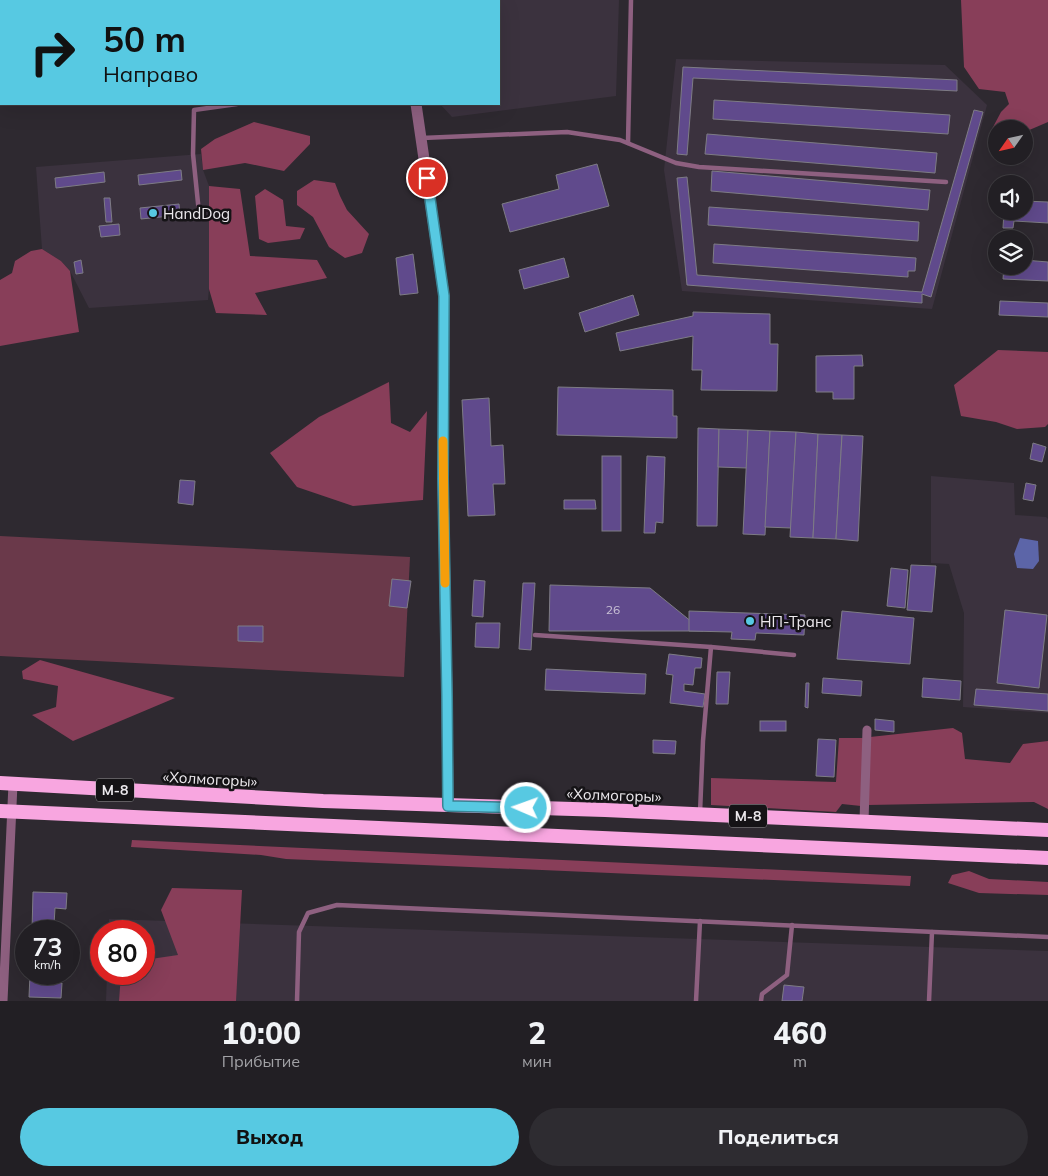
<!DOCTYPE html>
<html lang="ru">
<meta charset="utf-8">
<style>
:root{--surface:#221f24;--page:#2e2c31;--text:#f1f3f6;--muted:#a2a2a6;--line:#3f3d41;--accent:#57c9e2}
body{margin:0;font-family:Mulish,sans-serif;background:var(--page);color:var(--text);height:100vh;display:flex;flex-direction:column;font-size:19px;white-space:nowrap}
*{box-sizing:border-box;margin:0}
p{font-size:16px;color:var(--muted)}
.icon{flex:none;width:28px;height:28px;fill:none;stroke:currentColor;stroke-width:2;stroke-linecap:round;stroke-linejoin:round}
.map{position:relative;height:1001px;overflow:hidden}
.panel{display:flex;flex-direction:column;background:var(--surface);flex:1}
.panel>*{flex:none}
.guide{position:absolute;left:0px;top:0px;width:500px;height:105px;box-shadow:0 5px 20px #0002,0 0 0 1px var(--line);background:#57c9e2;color:#111;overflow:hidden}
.needle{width:32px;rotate:236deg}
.fabs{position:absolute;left:988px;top:120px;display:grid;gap:10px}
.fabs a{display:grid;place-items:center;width:45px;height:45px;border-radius:50%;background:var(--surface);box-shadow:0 5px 20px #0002,0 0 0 1px var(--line);font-size:25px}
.speed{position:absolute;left:15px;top:920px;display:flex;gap:10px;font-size:25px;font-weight:700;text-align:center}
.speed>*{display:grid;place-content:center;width:65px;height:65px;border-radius:50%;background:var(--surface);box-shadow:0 5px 20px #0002,0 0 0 1px var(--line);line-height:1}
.speed small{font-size:12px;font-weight:400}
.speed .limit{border:8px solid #d22;background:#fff;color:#111}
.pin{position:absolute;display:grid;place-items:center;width:42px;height:42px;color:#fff;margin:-21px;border:2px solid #fff;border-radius:50%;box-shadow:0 1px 5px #0007}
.me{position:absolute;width:55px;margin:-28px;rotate:272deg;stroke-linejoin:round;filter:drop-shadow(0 0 4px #0008)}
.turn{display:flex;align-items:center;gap:18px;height:105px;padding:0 20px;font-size:22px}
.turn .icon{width:65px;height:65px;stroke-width:2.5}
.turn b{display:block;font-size:35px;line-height:42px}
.eta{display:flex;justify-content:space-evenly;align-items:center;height:85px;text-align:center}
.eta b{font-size:30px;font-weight:800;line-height:35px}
.button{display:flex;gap:10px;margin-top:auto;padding:10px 20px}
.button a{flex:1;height:58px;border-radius:30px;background:var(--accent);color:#111;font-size:20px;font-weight:800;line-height:58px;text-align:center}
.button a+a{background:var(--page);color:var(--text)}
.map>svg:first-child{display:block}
</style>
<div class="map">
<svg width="1048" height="1001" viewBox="0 0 1048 1001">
<rect width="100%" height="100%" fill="#2e2930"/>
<g fill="#3b323e">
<path d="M420,0H619L616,96L452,117L440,104H499V1H420Z"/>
<path d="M676,59L945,65L987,105L932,309L682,291L664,170Z"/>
<path d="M201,154L203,170L209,186V288L208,300L89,308L70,271L61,261L42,249L36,167Z"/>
<path d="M931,476L1014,483L1015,515L1046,517L1048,519V713L963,707L964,613L949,564L931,563Z"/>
<path d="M109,919L1048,951V1001H106L107,974H144V931H109Z"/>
</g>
<path fill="#6a394a" d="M0,536L410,557L404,677L0,656Z"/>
<g fill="#883e59">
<path d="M961,0H1048V122L1027,131L1024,136V129H996V132L992,129L1001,112L1009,104L1005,92L979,89L964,67Z"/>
<path d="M254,122L310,136V144L284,171L245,163L203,170L201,149L215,139Z"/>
<path d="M314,180L335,183L340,196L347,210L369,234L362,253L345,258L329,247L313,217L297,205V191Z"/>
<path d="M209,186L240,189L250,256L268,257L317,260L327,278L255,293L267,315L216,313L209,289Z"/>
<path d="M265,189L283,200L286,226L305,228L300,239L268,243L259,239L255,196Z"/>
<path d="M42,249L61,261L70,271L79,332L0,346V280L12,273L15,261L31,251Z"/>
<path d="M998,350L1048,352V424L1045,427L1017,429L996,422L961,416L954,385Z"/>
<path d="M389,382L391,423L410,432L427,411L423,500L353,506L297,487L270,453L319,417Z"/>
<path d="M40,660L175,698L73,741L32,715L56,707L58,686L23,679L22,671Z"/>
<path d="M953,728L962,733L965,759L1010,763L1023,744L1048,741V809L1034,802L868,805L870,737Z"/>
<path d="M839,738H863L861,806L842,804L836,812L711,805V778L836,782Z"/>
<path d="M132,840L911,876L910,886L286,859L261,855L131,847Z"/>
<path d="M969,871L989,879L1048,882V895L979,893L948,883L952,875Z"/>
<path d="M172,888L242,890L236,1001H119L121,974H144V960L178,955L161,910Z"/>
</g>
<path fill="#5c65a8" d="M1020,538L1038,541L1039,561L1033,569L1017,568L1014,554Z"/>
<g fill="#604a8c" stroke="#7e7c85">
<rect x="439" y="0" width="22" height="1"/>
<path d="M683,67L957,80V91L693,78L687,155L677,154Z"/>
<path d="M714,100L950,115L948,134L713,119Z"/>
<path d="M974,110L983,112L931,297L922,294V303L687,285L677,178L687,177L697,275L922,292Z"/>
<path d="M707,134L937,153L935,173L705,154Z"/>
<path d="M597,164L609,206L510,232L502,204L559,189L556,175Z"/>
<path d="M181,170L182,180L139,185L138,175Z"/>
<path d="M712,171L930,190L928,210L711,191Z"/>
<path d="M104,172L105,182L56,188L55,178Z"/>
<path d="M104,198H110L112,222H106Z"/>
<path d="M1024,201L1048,202V223L1014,221L1013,228H1003L1004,211H1024Z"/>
<path d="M179,204L180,215L141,219L140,208Z"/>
<path d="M709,207L919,222L918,241L708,225Z"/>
<path d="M119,224L120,235L101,237L99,226Z"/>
<path d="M714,244L916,258L915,271H908V277L713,263Z"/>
<path d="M413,254L418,293L400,295L396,258Z"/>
<path d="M564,258L569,277L524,289L519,270Z"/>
<path d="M81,260L83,273L76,274L74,262Z"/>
<path d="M1024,260L1048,262V281L1003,279L1004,266H1024Z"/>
<path d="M633,295L639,315L585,332L579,313Z"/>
<path d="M1000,301L1048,303V317L999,315Z"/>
<path d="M693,312L770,314V344H778L777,391L701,390L702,370H692L693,336L620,351L616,333L693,316Z"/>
<path d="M862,355L863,366H854V399H833V392H816V356Z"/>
<path d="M558,387L673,390V416H677V438L557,435Z"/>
<path d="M489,398L491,446L503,445L505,484H493L495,515L468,516L462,400Z"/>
<path d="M698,428L719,429L717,526H697Z"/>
<path d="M719,429L748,430L747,468L718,467Z"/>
<path d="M748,430L770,431L765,535L743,534Z"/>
<path d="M770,431L796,432L791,528L765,527Z"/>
<path d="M796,432L818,434L813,538L790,537Z"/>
<path d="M818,434L842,435L836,539L813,538Z"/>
<path d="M842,435L863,436L858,541L836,539Z"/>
<path d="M1033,443L1046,447L1042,462L1030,459Z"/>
<rect x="602" y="456" width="19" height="75"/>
<path d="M647,456L665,457L663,523L656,522L655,533H644Z"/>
<path d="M180,480L195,481L193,505L178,503Z"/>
<path d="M1026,483L1036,485L1033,501L1023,499Z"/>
<path d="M564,500H595L596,509H564Z"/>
<path d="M911,565L936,566L932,612L907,610Z"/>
<path d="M891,568L908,570L905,608L887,606Z"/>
<path d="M392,579L411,581L407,608L389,606Z"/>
<path d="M474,580L485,581L483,617L472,616Z"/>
<path d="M523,583H535L531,650L519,649Z"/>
<path d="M550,585L650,588L703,631H549Z"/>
<path d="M1005,610L1047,615L1039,688L997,683Z"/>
<path d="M689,611L805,615L804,635L756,633L755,640L731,639L732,632L689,631Z"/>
<path d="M842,611L914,618L910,664L837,659Z"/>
<path d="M476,623H500L499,648L475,647Z"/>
<path d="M238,626H263V642L238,641Z"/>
<path d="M669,654L702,658L701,668H695L693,685L684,684V691L705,694L703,707L670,703L673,675L666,674Z"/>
<path d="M546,669L646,674L645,694L545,690Z"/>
<path d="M717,672H730L728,704H716Z"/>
<path d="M823,678L862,681L861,696L822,693Z"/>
<path d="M923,678L961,681L960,700L922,697Z"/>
<path d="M806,683H809L808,708L805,707Z"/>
<path d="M976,689L1048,694V711L974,705Z"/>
<path d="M875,719L894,721V732L875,730Z"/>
<rect x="760" y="721" width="26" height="10"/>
<path d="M818,739L836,740L834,777L816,776Z"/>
<path d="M653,740L676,741L675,754L653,753Z"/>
<path d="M33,892L67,893L66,909L55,908L54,925H56V931H32Z"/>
<path d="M30,974H52V983H62L61,998L29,997Z"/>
<path d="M784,985L804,987L802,1001H782Z"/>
</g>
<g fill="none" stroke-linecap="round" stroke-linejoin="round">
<g stroke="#8e6080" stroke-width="4.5">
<path d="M422,138L567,132L620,140L676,163L699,167L946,182"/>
<path d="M628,143L631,0"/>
<path d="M199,213L193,154L194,110L237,104"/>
<path d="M535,635L711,647L794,655"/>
<path d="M700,813L703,741L711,647"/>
<path d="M297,1001L299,932L308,913L337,905L1048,937"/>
<path d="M696,1001L700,921"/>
<path d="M761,1001L762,994L787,975L792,925"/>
<path d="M929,1001L932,932"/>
</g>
<g stroke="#8e6080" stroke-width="9">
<path d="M864,821L867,730"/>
<path d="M3,1001L13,784"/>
</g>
<g stroke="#8e6080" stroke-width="11">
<path d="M400,0L401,1"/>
<path d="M416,104L444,296L443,479L447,696L448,806"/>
</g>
<g stroke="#f8a6e0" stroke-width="14">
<path d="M0,783L323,801L605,810L1048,830"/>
<path d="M0,811L1048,858"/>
</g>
</g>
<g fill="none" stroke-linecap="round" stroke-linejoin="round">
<g stroke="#398393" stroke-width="12">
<path id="route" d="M427,178L444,296L443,479L447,696L448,806L526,808"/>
</g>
<use href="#route" stroke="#57c9e2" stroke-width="9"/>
<path stroke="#f59e0b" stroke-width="9" d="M443,441L445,583"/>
</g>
<g fill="#57c9e2" stroke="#151316" stroke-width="2">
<circle cx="153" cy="213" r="5"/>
<circle cx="750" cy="621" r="5"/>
</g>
<g text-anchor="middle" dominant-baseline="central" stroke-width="5" stroke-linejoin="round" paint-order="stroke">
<g font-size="12" fill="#c9c1d5">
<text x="613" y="609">26</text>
</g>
<g fill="#151316" stroke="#aca9ac" stroke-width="1">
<rect x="96" y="778.5" width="38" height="23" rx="4"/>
<rect x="729" y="804.5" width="38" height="23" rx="4"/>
</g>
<g font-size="14" font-weight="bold" fill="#ece9ed">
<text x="115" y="790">М-8</text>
<text x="748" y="816">М-8</text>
</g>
<g font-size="15" fill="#ece9ed" stroke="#151316" text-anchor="start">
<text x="163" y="213">HandDog</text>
<text x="760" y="621">НП-Транс</text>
</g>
<g font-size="15" fill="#ece9ed" stroke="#151316">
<text transform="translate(210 779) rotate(3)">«Холмогоры»</text>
<text transform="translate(614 795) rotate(2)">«Холмогоры»</text>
</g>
</g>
</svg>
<div class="fabs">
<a><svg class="needle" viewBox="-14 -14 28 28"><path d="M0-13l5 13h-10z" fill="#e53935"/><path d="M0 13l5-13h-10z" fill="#a2a2a6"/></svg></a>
<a><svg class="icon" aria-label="sound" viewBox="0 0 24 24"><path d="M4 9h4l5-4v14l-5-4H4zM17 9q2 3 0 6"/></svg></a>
<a><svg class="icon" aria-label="layers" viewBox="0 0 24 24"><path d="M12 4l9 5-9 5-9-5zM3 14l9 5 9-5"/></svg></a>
</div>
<div class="speed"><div>73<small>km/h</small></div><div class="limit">80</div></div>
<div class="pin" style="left:427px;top:178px;background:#d93025"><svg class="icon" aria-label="arrive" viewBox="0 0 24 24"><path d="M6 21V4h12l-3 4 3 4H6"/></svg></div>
<svg class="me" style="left:526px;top:808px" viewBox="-20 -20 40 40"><circle r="17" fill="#57c9e2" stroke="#fff" stroke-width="3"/><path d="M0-11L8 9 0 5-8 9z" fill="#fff"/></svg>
<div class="guide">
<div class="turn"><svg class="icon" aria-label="right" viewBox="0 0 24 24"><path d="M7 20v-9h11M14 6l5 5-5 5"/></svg><div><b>50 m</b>Направо</div></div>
</div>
</div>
<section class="panel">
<div class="eta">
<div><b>10:00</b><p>Прибытие</p></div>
<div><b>2</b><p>мин</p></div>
<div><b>460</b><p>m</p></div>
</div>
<div class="button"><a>Выход</a><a>Поделиться</a></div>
</section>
